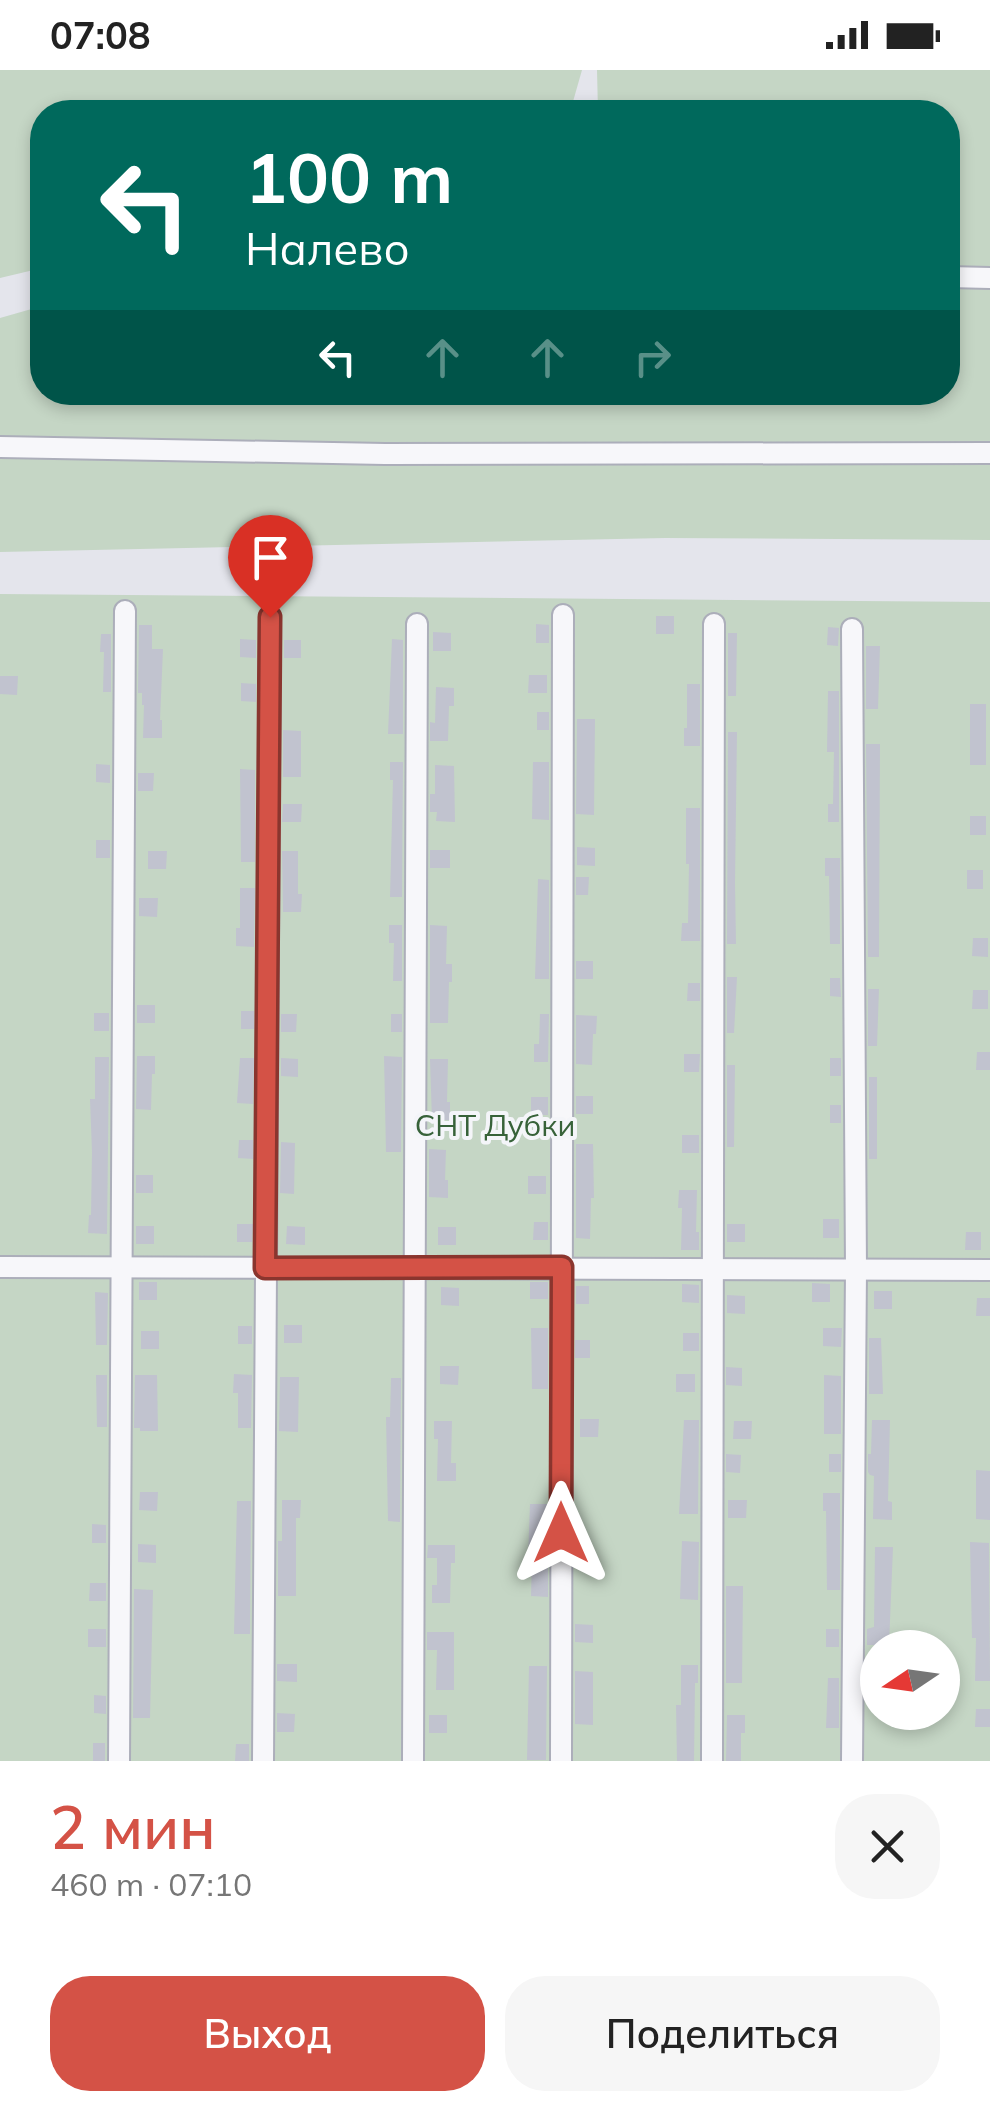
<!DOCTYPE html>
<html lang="ru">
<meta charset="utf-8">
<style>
:root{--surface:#fff;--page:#f6f6f6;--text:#222;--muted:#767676;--accent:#d45246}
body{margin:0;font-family:Mulish,sans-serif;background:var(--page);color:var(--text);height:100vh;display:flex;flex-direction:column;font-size:38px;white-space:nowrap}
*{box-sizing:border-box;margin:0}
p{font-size:32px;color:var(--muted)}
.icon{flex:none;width:55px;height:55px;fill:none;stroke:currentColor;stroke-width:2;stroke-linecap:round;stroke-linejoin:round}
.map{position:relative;height:1691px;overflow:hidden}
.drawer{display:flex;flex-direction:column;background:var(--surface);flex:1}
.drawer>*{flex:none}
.banner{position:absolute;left:30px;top:30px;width:930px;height:305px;border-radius:40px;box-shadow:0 5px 15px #0003;background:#00695c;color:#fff;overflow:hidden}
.needle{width:65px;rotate:257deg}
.buttons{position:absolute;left:860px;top:1560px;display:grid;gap:20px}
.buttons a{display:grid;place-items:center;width:100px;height:100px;border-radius:50%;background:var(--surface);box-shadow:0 5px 15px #0003;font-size:50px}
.pin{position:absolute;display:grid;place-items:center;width:85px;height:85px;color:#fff;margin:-102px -42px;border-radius:50% 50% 50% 0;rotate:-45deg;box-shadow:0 0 10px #0007}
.pin .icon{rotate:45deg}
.me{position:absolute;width:110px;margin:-55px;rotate:0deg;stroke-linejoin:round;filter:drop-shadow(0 0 8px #0008)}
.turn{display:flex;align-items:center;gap:35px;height:210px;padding:0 50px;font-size:45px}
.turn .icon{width:130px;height:130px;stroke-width:2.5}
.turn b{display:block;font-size:70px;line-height:85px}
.lanes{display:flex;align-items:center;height:95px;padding:0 50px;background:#0003;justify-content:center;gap:50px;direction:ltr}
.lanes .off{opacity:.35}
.round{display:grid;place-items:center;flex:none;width:105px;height:105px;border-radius:40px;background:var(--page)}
.summary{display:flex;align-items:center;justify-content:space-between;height:170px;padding:0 50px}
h1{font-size:60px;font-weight:600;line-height:75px;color:var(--accent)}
.button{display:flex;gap:20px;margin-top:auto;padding:20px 50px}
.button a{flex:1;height:115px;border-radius:40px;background:var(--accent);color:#fff;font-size:40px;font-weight:600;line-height:115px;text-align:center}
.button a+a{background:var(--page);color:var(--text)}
.status{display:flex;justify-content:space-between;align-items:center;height:70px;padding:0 50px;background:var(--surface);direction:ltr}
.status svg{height:28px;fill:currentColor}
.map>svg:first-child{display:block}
</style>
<div class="status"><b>07:08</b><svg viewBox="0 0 49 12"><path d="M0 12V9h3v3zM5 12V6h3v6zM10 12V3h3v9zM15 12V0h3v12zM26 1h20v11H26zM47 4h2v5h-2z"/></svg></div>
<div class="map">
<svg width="990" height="1691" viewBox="0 0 990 1691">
<rect width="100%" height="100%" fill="#e4e5ec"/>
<g fill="#c5d6c5" fill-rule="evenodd">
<path d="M0,0H582L570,42H42V198L0,208Z"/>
<path d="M597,0H990V470L665,468L0,482V248L42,236V322H948V42H598Z"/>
<path d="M0,524L990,532V1691H0ZM878,1578H942V1642H878Z"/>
</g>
<g fill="#c1c3cf">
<rect x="656" y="546" width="18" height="18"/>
<path d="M536,554L549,555V573H536Z"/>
<path d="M139,555H152V579H163L160,650H162V668H143L144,635H142V623H138Z"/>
<path d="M828,557L839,558L838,576L827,575Z"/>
<path d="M433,562L451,563V581H433Z"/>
<path d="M728,563H737L736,626H728Z"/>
<path d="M101,564H111V622H103L104,582H100Z"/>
<path d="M240,569L256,570V588L240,587Z"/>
<path d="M392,569L403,570V664H388Z"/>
<rect x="284" y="570" width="17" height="18"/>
<path d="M866,576H880L878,639H866Z"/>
<path d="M529,605H547V623H528Z"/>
<path d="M0,606H18L17,625L0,624Z"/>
<path d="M241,613L256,614V632L241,631Z"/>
<path d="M687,614H700V676H684V658H687Z"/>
<path d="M436,617L454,618V636H449L448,671H430V652L435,653Z"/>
<path d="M828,621H839V752H828V734H833L834,682H827Z"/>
<rect x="970" y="634" width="16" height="61"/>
<rect x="537" y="642" width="12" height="18"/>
<path d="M577,649H595L594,745L576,744Z"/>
<path d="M283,660L301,661V707H283Z"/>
<path d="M728,662H737L735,813L736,874H727Z"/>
<path d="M866,674H880L879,887H868Z"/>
<path d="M390,692H403L402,827H390L393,710H390Z"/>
<path d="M533,692H549V750L532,749Z"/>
<path d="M96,694L110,695V713L96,712Z"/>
<path d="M435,695L454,696L455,752L436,751L437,742H430V724H435Z"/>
<path d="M240,699L255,700V792H241Z"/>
<path d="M138,703H154L153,721H138Z"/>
<path d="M283,734H302L301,752H282Z"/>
<path d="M686,738H700V871H681L682,853H688L689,794H686Z"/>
<rect x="970" y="746" width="16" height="19"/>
<rect x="96" y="770" width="14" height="18"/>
<path d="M577,777L595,778V796L577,795Z"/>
<rect x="430" y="780" width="20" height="18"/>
<path d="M148,781H167L166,799H148Z"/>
<path d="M282,781H298V824H302L301,842H283Z"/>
<path d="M825,788H840V874H830L829,806H825Z"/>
<rect x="967" y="800" width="16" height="19"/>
<path d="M576,807H589L588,825H576Z"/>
<path d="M538,809L549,810V909H535Z"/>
<path d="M240,818H255L254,877L236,876V858H240Z"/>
<path d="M139,828H158L157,847L139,846Z"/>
<path d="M389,855H402V911H393L394,873H389Z"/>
<path d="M430,855L447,856L446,894H452V912H449L448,953H430Z"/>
<path d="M973,868H988V887L972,886Z"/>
<rect x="576" y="891" width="17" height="18"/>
<path d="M727,907H737L734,963H727Z"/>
<path d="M830,908H840L841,927L830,926Z"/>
<path d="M688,913H700V931H687Z"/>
<path d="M868,919H879L877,976H868Z"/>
<path d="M973,920H988V939H972Z"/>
<rect x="137" y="935" width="18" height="18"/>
<rect x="241" y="941" width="13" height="18"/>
<rect x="94" y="943" width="15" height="18"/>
<path d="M281,944H297L296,962H281Z"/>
<rect x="391" y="944" width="11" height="18"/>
<path d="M540,944H549L548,992H534V974H539Z"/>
<path d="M576,945L597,946L596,964H593L592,995L576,994Z"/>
<path d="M977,982H990V1000H976Z"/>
<path d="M684,984H700L699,1002H684Z"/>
<path d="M137,986H155V1004H152L151,1040L136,1039Z"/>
<path d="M384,986L402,987L401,1082H386Z"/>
<path d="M95,987H109L107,1164L88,1163L89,1145H91L92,1082L90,1029H95Z"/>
<path d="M240,988H254L253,1034L237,1033Z"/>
<path d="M281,988L298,989V1007L281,1006Z"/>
<rect x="830" y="988" width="11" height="18"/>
<path d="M430,989H448L447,1032H450V1050H432Z"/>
<path d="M727,995H735L734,1077H727Z"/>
<rect x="869" y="1007" width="8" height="82"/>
<rect x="576" y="1026" width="17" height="18"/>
<rect x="531" y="1027" width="17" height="18"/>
<rect x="830" y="1035" width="11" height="18"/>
<rect x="682" y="1065" width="17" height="18"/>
<path d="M239,1070H253V1089L238,1088Z"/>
<path d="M281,1072L295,1073L294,1124L280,1123Z"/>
<path d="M576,1074H593L594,1128H591L590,1169L576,1168Z"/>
<path d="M429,1079L446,1080L445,1110H448V1128L429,1127Z"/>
<rect x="136" y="1105" width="17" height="18"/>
<rect x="528" y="1106" width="18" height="18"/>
<path d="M679,1120H697L696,1162H699V1180H681L682,1138H678Z"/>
<rect x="823" y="1149" width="16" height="19"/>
<path d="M534,1152H548V1170H533Z"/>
<path d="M237,1154H253L252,1172H237Z"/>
<rect x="727" y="1154" width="18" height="18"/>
<rect x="136" y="1156" width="18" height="18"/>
<path d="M287,1156L305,1157V1175L286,1174Z"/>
<rect x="438" y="1157" width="18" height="18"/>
<path d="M966,1162H981V1180H965Z"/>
<rect x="139" y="1212" width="18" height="18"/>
<rect x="530" y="1212" width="18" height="17"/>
<path d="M812,1213L830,1214V1232H812Z"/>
<path d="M682,1214L699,1215V1233L682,1232Z"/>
<rect x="576" y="1216" width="13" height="18"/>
<path d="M441,1217L459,1218V1236L441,1235Z"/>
<rect x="874" y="1221" width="18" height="18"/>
<path d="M95,1222L108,1223L107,1275H96Z"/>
<path d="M727,1225L745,1226V1244L727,1243Z"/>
<path d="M977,1228H990V1246H976Z"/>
<rect x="284" y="1255" width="18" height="18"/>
<rect x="238" y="1256" width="14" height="18"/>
<path d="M531,1258H548V1319H532Z"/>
<path d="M823,1258H842L841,1277L823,1276Z"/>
<rect x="141" y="1261" width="18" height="18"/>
<rect x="683" y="1263" width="16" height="18"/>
<path d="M869,1268H881L883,1324H869Z"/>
<rect x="575" y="1270" width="15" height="18"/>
<path d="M440,1296H459L458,1315L440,1314Z"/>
<path d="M726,1297L742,1298V1316L726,1315Z"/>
<path d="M234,1304L252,1305L251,1358H238V1323H233Z"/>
<rect x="676" y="1304" width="19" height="18"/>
<path d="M96,1305H107V1357H97Z"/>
<path d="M135,1305H157L158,1361H140V1358H134Z"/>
<path d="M824,1305L841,1306V1364H824Z"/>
<path d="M280,1307H299L298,1362L279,1361Z"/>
<path d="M391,1308H401L400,1452L388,1451L386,1347H390Z"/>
<path d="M580,1349H599L598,1367H580Z"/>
<path d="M684,1350H699L698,1444H679Z"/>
<path d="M872,1350H890L888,1431L892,1432V1450L873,1449L874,1406L870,1405L868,1402V1384H871Z"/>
<path d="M434,1351H452L451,1393H456V1411H437L438,1369H434Z"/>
<path d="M734,1351H752L751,1369H733Z"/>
<path d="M726,1384L741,1385L740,1403L726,1402Z"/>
<rect x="829" y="1384" width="12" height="18"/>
<path d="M976,1400L990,1401V1450L976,1449Z"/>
<path d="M140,1422H158L157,1441L139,1440Z"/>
<path d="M823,1423H840V1520H827L826,1441H823Z"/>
<path d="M282,1430H301L300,1448H296V1526H278V1471H282Z"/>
<path d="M728,1430H747L746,1448H728Z"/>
<path d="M237,1431H251L250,1564H234Z"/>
<path d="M530,1434H548V1527L531,1526L532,1489H528Z"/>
<path d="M92,1454L106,1455V1473H92Z"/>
<path d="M682,1471L699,1472L698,1530L680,1529Z"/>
<path d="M575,1472H590V1491L575,1490Z"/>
<path d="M970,1472L989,1473L990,1611H975L976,1568H972Z"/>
<path d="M138,1474L156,1475V1493L138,1492Z"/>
<path d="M428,1475H455V1493H451L450,1533H432V1515H437V1488H427Z"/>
<path d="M875,1477H893L889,1575H867V1559L874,1557Z"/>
<path d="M90,1513H106V1531H89Z"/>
<path d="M726,1516H743L742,1613H726Z"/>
<path d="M134,1519L153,1520L150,1648H133Z"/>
<path d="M575,1554L593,1555V1573L575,1572Z"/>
<rect x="88" y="1559" width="18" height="18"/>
<rect x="826" y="1559" width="13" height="18"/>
<path d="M427,1562H454V1620H436L437,1580H427Z"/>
<path d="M277,1594H297V1612L277,1611Z"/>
<path d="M681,1595H698V1613H695L694,1691H677L676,1635H681Z"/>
<path d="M529,1596H547L546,1690H527Z"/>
<path d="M575,1601L593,1602V1655L575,1654Z"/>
<path d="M828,1608H839V1658H826Z"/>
<path d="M94,1625L106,1626V1644L94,1643Z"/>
<path d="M976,1639H990V1657H975Z"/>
<path d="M277,1643L295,1644L294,1662H277Z"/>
<rect x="429" y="1645" width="18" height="18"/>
<path d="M727,1645H745V1663H741V1691H726Z"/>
<rect x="93" y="1673" width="12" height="18"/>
<path d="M236,1674H249V1691H235Z"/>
</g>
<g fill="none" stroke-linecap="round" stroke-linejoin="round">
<g stroke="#acaeba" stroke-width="24">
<g id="minor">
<path d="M948,207L990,208"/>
<path d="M0,377L385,384L990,383"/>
<path d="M0,1197L990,1200"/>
<path d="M119,1691L125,541"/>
<path d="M263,1691L270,547"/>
<path d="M413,1691L417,554"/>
<path d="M561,1691L563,545"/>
<path d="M712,1691L714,554"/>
<path d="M852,1691L856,1200L852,559"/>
</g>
</g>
<use href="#minor" stroke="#f7f7fa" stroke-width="20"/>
</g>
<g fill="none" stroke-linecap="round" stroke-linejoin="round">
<g stroke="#8a352e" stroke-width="25">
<path id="route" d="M270,547L265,1198L562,1197L561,1463"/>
</g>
<use href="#route" stroke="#d45246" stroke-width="18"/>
</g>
<g text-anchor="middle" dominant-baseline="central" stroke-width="8" stroke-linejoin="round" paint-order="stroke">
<g font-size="30" fill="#376239" stroke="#f4f5f9">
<text x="495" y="1055">СНТ Дубки</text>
</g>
</g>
</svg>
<div class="buttons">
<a><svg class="needle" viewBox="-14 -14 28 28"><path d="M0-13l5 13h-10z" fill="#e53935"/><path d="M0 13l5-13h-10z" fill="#767676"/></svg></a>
</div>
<div class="pin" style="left:270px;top:547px;background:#d93025"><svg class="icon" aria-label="arrive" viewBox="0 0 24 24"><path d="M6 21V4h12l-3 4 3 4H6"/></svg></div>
<svg class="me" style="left:561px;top:1463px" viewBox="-20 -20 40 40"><path d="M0-17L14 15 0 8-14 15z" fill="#d45246" stroke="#fff" stroke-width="4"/></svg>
<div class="banner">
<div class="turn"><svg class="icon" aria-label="left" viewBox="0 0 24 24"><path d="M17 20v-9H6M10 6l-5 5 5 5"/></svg><div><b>100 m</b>Налево</div></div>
<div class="lanes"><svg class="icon" aria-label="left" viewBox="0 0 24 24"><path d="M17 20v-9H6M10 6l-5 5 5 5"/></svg><svg class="icon off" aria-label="ahead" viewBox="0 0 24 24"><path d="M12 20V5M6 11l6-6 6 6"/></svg><svg class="icon off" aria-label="ahead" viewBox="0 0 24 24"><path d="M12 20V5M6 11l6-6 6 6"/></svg><svg class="icon off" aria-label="right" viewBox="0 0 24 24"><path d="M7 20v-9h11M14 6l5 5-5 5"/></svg></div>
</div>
</div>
<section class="drawer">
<div class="summary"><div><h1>2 мин</h1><p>460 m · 07:10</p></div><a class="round"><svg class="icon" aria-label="close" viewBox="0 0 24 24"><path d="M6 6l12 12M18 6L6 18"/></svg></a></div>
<div class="button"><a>Выход</a><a>Поделиться</a></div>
</section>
